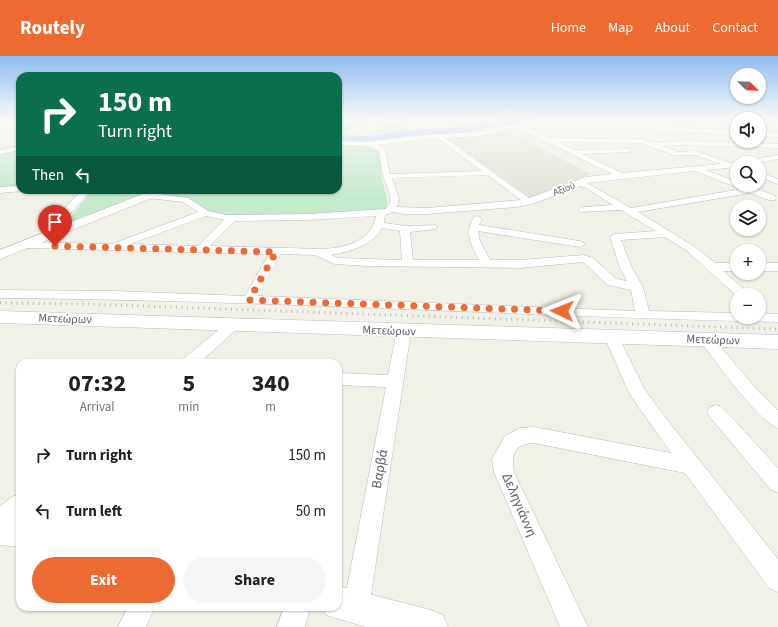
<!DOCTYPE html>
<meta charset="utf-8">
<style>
:root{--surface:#fff;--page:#f6f6f6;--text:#222;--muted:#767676;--accent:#ed6a32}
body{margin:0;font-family:"Source Sans 3",sans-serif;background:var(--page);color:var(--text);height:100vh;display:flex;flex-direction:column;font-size:15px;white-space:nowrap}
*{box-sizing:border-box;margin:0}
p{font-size:13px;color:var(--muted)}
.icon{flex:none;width:22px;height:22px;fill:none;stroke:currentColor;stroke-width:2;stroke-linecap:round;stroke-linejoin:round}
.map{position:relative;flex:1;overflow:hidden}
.sheet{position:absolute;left:16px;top:303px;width:326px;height:252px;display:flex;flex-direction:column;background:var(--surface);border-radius:12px;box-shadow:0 1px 3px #0004}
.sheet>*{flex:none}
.top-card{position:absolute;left:16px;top:16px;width:326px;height:122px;border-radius:12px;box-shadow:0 1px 3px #0004;background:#0b6e4f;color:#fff;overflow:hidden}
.needle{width:26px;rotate:113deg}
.buttons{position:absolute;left:730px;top:12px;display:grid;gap:8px}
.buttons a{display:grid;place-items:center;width:36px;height:36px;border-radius:50%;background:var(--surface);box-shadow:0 1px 3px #0004;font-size:20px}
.pin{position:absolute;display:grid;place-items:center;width:34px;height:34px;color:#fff;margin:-41px -17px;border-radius:50% 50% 50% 0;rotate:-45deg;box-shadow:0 0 4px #0007}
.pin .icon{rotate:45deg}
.me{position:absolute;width:44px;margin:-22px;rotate:272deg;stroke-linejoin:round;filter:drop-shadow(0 0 3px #0008)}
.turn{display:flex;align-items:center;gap:14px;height:84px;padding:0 16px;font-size:18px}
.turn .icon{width:52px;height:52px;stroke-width:2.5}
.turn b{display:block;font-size:28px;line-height:34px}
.then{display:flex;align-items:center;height:38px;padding:0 16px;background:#0003;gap:8px;font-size:15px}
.eta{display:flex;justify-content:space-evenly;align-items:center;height:68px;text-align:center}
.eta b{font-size:24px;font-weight:700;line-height:28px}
.button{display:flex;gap:8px;margin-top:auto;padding:8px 16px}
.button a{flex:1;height:46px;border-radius:24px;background:var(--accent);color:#fff;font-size:16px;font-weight:700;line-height:46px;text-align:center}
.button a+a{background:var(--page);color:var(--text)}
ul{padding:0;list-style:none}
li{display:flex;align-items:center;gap:12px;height:56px;padding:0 16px}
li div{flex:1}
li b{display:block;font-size:15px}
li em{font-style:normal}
header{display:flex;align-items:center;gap:24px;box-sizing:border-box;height:56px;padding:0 20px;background:var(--accent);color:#fff}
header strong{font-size:19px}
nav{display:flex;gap:22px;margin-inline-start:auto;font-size:14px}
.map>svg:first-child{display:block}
</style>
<header>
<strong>Routely</strong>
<nav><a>Home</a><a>Map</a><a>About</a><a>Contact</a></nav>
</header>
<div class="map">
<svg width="778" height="571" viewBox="0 0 778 571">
<rect width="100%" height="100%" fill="#f1f1e8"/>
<path fill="#e1e1d6" d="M504,73L591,118L531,142L445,81Z"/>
<g fill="#c4e9cc">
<path d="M338,63H368L343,77H338Z"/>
<path d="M389,63H409L406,73L373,78Z"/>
<path d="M338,87L368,89L381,96L382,123L387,144V154L337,158L235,160L209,157L186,142L162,138L170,134H338Z"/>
<path d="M20,93V132L0,133V97Z"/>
<path d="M96,134H152L66,167L89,138Z"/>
</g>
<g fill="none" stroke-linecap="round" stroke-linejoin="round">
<path fill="#aac7ff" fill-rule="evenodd" d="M501,63H533L528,66L496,70L467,77L407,80L371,86L338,85V79L371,80L407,74L467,71Z"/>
<g stroke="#babbc1" stroke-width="1">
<g id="minor">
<path d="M545,63H568L564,65L737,75V79L556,68L553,66L523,69L549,82L642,83L654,87L682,85L778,88V92L682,89L662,90L677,96L696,95L730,107H738L737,111L706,114L737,126V129H746L775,140L776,142L775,144H769L750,137L638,156L695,191L715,207H737V215H723L751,239L737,240L687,195L665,181L621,184L632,212L643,231L649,255L737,257V261H759V257L778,258V266C519,260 259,244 0,242V234L114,235L245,240L269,198L26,192L21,189L26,186L112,188L198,156L183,146L147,142L146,140L147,138L150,137L188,142L208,155L226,159L308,158L385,153C397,145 385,128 383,118C381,110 380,103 379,95L368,90L338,89V85L367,86L425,79L479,76L526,65ZM517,71L612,118L586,121L529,142L445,82L479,80ZM438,82L482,115L390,118L385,94L377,89ZM558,86L641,87L674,99H695L721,108L622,117L582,98L629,96L632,94L631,93L574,94ZM695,115L741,133L631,152L587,127ZM488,119L521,144L427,152L397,151L399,143L392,122ZM580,130L586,132L613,149L583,151L580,152L578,154L580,156L621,154L656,175L615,178L610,181L620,212L627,225L616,223L593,202L584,199L520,204H490L480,185L478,175L580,191L585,188L580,185L479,169L482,163L477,160L474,161C464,176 471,189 479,204H413L410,176L436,173L437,171L436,169L406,170L384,167L385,159L393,156L404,158H427L516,151L532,148ZM206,160L224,164L198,190L130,188ZM376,160C371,186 347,191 324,193L210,190L235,165L308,164ZM382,172L400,175L402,204L337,202L331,199C351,195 371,190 382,172ZM280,198L315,199L335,208L366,210L520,212L583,206L608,229L631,234L635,255L258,240Z"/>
<path d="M772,63H778V66L772,64Z"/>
<path d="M20,64V68L0,72V68Z"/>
<path d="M759,76L778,77V81L759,80Z"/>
<path d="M20,90V94L0,98V94Z"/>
<path d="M778,99V103L759,107H745L746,105Z"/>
<path d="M759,116L778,123V128L759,121Z"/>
<path d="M20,130V134L23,135L0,137V131Z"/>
<path d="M80,134H88L85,141L59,170L58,173L63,177L62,179C56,181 50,179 47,174L51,167L78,138Z"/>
<rect x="759" y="207" width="19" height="8"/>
<path d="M233,265L238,266L240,269L238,272L199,307H181L183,303L228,266Z"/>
<path d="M404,271L409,272L411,275L369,552L365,561L356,565L347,561L343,552L386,331L338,329V317L388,319L397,275L399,272Z"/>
<path d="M611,275L616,277L618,280L645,334L668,365L778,503V536L769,532L685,417L534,387C514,388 511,398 514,416L588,571H560L494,416L492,403L505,380L520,372L534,371L671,397L629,337L604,280L606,277Z"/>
<path d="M706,278L711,280L759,336L778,354V372C759,366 715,305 701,286L699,283L701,280Z"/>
<path d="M716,349L722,351L778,412V436L771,434L710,361L707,356L710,351Z"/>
<path d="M20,438V462L8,472L0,475V450L12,441Z"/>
<path d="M128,551H155L146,571H118Z"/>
<path d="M284,551H310L305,571H277Z"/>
</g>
</g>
<g stroke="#babbc1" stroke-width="1">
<g id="tertiary">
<path d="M153,134H168L167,136L0,203V194Z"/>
<path d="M0,461L20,463V491L0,489Z"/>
<path d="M338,530L431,554L443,559L448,571H366L326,559L323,551H338Z"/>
</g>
</g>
<g stroke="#bbbcc3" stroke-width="1">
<path id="secondary" d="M0,255L778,279V293L0,267Z"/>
</g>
<use href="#minor" fill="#fff" fill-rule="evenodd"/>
<use href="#tertiary" fill="#fff" fill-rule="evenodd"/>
<use href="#secondary" fill="#fff" fill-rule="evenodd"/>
<path stroke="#bababb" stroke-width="3" stroke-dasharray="1 4.5" stroke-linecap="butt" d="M0,247L87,248L778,273"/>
</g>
<linearGradient id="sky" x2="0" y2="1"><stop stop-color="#8fbcf1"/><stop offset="0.44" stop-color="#f9f9f5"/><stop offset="1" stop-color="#f9f9f5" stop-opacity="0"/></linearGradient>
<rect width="778" height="143" fill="url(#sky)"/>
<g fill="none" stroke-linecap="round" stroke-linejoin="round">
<path stroke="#ed6a32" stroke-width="7" stroke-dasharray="0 12.6" d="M55,190L276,196L249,244L562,255"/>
</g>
<g text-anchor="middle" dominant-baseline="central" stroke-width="4" stroke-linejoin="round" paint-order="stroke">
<g font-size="10" fill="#5f6168" stroke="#fff">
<text transform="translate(564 133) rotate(-22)">Αξιού</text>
</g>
<g font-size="12" fill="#5f6168" stroke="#fff">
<text transform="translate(65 263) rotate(2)">Μετεώρων</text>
<text transform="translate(389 275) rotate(2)">Μετεώρων</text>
<text transform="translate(713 284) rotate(2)">Μετεώρων</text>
</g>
<g font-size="14" fill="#5f6168" stroke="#fff">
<text transform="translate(380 413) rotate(-80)">Βαρβά</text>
<text transform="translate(519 449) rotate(67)">Δεληγιάννη</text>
</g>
</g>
</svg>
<div class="buttons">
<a><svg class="needle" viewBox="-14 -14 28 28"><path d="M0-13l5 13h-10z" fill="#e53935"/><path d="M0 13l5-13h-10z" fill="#767676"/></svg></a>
<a><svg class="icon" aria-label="sound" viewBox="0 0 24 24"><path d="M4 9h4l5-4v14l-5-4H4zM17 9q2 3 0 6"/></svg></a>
<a><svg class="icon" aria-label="search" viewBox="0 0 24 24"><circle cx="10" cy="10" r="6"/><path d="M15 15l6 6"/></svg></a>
<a><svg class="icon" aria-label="layers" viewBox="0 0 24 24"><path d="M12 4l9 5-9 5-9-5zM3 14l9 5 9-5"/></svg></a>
<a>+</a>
<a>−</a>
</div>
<div class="pin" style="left:55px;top:190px;background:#d93025"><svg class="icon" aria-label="arrive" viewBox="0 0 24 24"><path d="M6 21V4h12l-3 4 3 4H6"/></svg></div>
<svg class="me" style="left:562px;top:255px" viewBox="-20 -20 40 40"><path d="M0-17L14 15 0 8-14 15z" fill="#ed6a32" stroke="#fff" stroke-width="4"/></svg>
<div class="top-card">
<div class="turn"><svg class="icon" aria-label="right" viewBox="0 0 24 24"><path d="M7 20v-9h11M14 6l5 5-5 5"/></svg><div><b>150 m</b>Turn right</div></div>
<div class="then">Then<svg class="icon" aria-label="left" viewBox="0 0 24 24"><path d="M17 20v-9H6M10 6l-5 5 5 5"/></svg></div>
</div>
<section class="sheet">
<div class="eta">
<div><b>07:32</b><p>Arrival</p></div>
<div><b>5</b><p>min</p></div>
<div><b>340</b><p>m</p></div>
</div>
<ul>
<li><svg class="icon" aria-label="right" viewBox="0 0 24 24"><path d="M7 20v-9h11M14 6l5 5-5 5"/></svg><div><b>Turn right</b></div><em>150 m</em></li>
<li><svg class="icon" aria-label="left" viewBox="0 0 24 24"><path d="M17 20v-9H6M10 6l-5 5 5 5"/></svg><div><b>Turn left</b></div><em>50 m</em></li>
</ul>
<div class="button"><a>Exit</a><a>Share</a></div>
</section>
</div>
